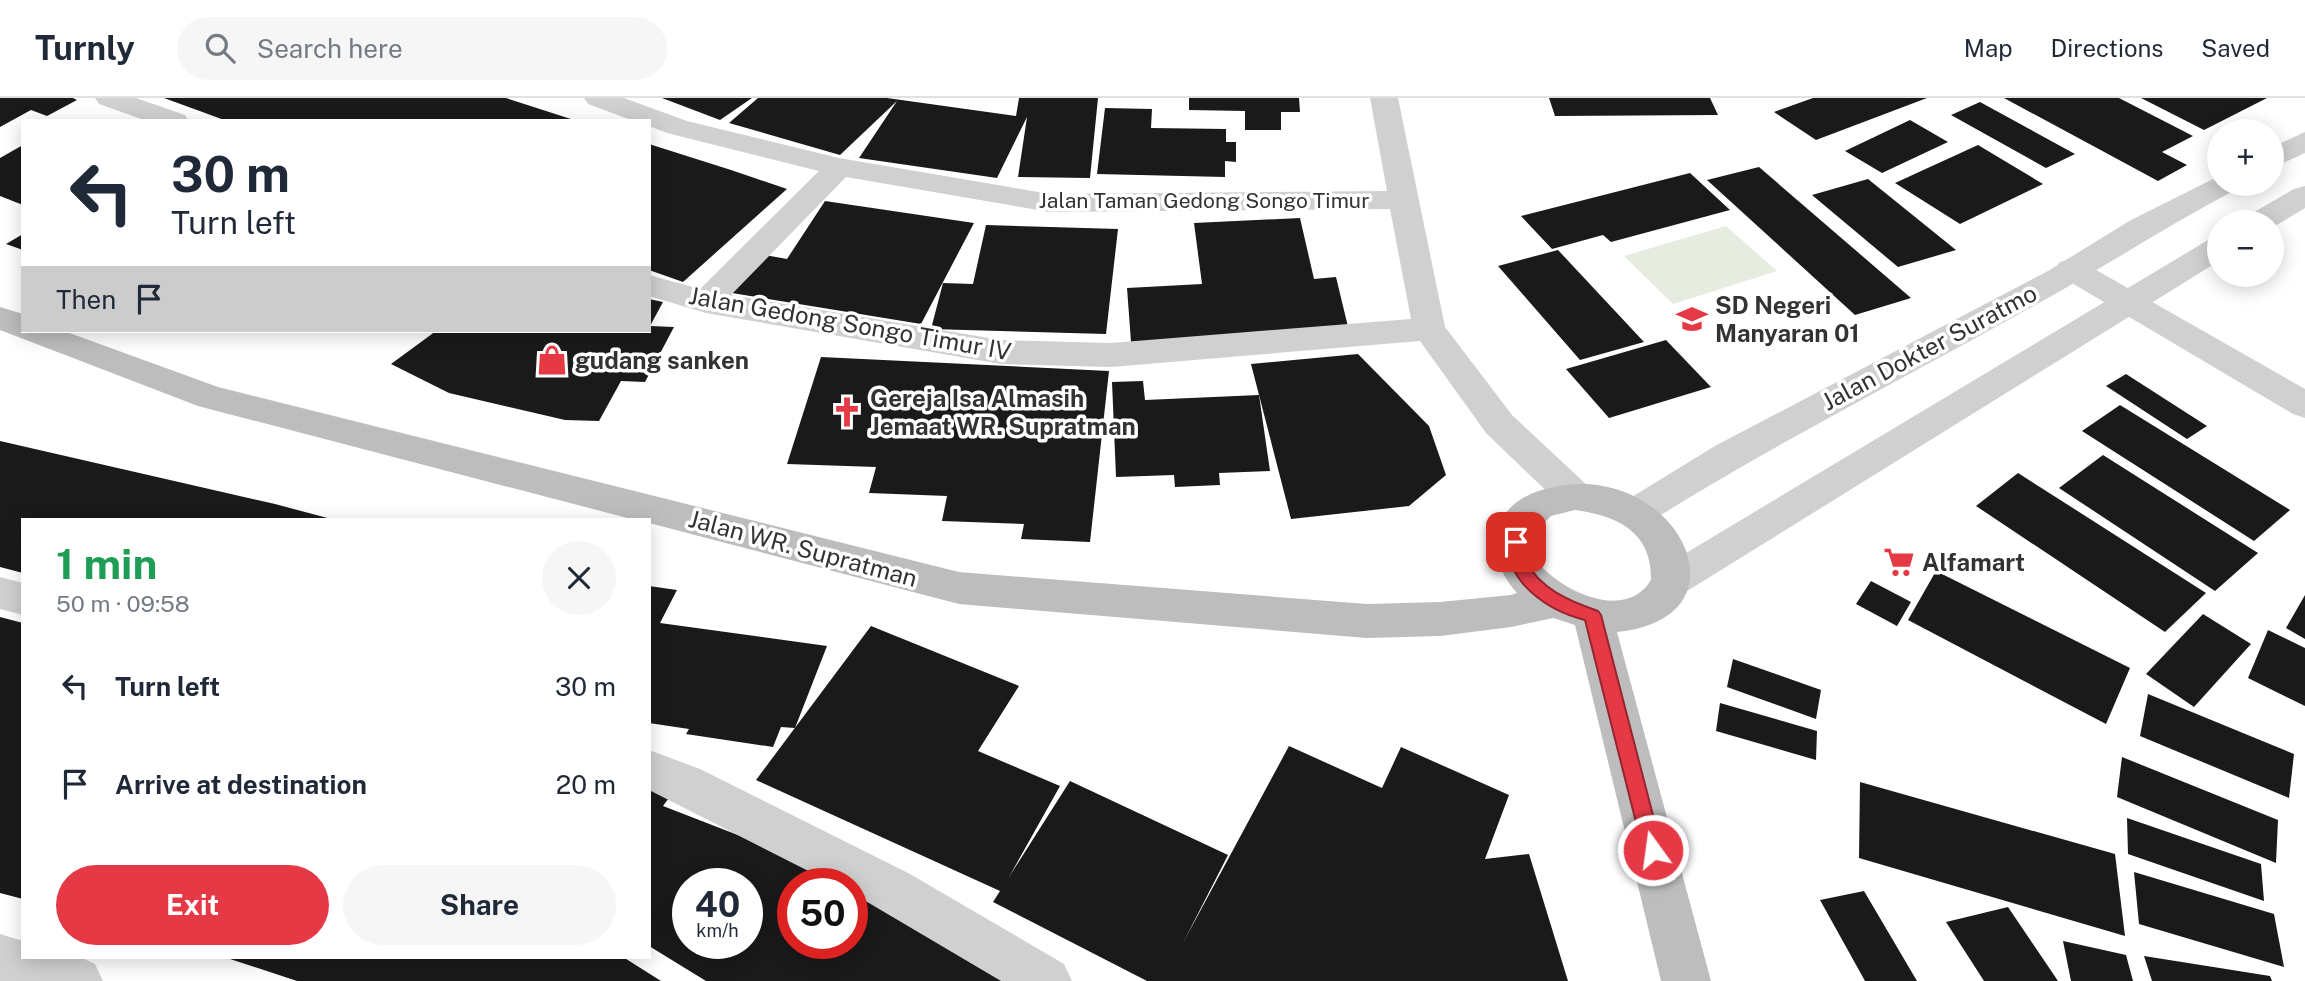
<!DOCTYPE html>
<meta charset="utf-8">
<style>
:root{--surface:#fff;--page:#f6f6f7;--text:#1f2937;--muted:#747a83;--line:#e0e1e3;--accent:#e63946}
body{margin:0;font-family:"Public Sans",sans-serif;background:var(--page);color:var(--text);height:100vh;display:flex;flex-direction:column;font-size:26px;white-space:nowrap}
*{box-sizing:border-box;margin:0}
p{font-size:23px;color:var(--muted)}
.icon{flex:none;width:38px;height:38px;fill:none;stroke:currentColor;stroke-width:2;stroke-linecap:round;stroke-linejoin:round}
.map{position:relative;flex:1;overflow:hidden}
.panel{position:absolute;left:21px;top:420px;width:630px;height:441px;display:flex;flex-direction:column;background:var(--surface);border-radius:0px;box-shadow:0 4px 18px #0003}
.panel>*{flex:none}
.banner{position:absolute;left:21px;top:21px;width:630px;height:214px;border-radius:0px;box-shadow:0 4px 18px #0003;background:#fff;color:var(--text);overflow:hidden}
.controls{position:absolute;left:2207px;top:21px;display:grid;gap:14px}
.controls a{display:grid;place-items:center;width:77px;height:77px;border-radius:50%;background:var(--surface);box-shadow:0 4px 18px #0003;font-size:35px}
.speed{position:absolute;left:672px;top:770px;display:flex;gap:14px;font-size:35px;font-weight:700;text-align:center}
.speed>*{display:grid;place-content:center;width:91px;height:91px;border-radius:50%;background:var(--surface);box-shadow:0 4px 18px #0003;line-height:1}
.speed small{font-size:18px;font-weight:400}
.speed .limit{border:10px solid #d22;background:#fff;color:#111}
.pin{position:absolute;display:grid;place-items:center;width:60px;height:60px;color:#fff;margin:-30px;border-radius:14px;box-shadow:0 4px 10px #0006}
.me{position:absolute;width:77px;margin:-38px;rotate:346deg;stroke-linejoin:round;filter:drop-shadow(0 0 5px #0008)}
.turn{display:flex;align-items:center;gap:24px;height:147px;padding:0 35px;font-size:32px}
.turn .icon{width:91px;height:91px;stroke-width:2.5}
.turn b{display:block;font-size:49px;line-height:60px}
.then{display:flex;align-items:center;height:66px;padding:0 35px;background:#0003;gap:14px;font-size:26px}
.round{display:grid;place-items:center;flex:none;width:74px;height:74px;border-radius:37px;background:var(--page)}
.headline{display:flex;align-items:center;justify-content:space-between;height:119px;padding:0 35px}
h1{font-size:42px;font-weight:700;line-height:52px;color:#1e9e55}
.button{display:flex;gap:14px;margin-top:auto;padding:14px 35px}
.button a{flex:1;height:80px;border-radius:42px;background:var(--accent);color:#fff;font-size:28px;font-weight:700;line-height:80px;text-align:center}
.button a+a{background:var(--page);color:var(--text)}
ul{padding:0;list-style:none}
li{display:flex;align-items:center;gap:21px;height:98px;padding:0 35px}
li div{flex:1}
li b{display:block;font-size:26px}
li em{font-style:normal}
header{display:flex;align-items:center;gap:42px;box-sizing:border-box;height:98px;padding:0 35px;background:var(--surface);border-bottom:2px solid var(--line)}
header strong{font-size:33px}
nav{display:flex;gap:38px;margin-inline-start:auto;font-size:24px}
.search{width:490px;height:63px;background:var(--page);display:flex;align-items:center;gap:18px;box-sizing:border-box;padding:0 24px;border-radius:38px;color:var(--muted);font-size:26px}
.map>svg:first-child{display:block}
</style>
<header>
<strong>Turnly</strong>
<div class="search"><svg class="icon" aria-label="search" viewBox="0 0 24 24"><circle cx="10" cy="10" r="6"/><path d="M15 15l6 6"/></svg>Search here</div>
<nav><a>Map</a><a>Directions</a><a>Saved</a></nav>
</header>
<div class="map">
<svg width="2305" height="883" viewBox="0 0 2305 883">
<rect width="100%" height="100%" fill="#fff"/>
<path fill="#e6ecdf" d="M1726,128L1777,173L1673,206L1624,158Z"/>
<g fill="#1a1a1a" fill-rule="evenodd">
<path d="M0,0H73L77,2L47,18L31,12L0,29Z"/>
<path d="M164,0H506L574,22L227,23Z"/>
<path d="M662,0H752L720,22Z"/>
<path d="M758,0H887L1016,18L1019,0H1098L1090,80L1018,79L1027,19L997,80L859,60L897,3L840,57L729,25Z"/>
<path d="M1189,0H1299L1300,14H1281V32H1245V13L1189,12Z"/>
<path d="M1549,0H1710L1718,17L1555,18Z"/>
<path d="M1813,0H1927L1816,42L1774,14Z"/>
<path d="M2004,0H2119L2193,38L2162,54L2187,67L2158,83Z"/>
<path d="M2141,0H2267L2204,32Z"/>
<path d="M1980,4L2075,56L2046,70L1951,17Z"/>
<path d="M1105,10L1152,11L1151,30L1226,31V44H1236V64L1225,63V79L1097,76Z"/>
<path d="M1910,22L1948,44L1882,75L1845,53Z"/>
<path d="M649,46L731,72L787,91L683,184L649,172Z"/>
<path d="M23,47V107L0,98V60Z"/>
<path d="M1978,47L2043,86L1960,126L1895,85Z"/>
<path d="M1759,69L1911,200L1855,217L1707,82Z"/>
<path d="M1690,75L1730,112L1611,144L1603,137L1552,151L1521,118Z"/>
<path d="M1868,81L1956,152L1898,169L1812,97Z"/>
<path d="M825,103L974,125L921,226L732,195L759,156L787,161Z"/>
<path d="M1300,120L1314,181L1336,179L1349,233L1131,244L1127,190L1202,186L1194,125Z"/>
<path d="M986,127L1118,131L1106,236L931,231L943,185L973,186Z"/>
<path d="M23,136V152L6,146Z"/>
<path d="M1558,152L1644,244L1580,262L1498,168Z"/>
<path d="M649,201L663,204L650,228L674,229L645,284L621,283L599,323L565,322L449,295L391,266L436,233H649Z"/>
<path d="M1666,242L1711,289L1609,320L1566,271Z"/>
<path d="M1358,256L1429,328L1446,377L1409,408L1291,421L1251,266Z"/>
<path d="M821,259L1109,273L1090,444L1021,441L1024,426L942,423L947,398L869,395L876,369L787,366Z"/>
<path d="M2126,276L2207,328L2187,341L2106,288Z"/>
<path d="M1143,283L1145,302L1259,297L1270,373L1219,375L1220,387L1175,389L1174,377L1116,379L1112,284Z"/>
<path d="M2120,307L2290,412L2254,443L2082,333Z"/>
<path d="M0,343L275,406L335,422H23V475L0,469Z"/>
<path d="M2103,357L2258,455L2215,493L2059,390Z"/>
<path d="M2018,375L2206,495L2165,534L1976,408Z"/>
<path d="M1936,473L2130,570L2106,626L1908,522Z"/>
<path d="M1871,483L1911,504L1897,528L1856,506Z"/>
<path d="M649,488L677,492L660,525L827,548L795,630L781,629L773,649L686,636L689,631L649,625Z"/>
<path d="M2305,497V541L2286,530Z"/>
<path d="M2203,516L2251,546L2194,609L2146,576Z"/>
<path d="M0,519L23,525V801L0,795Z"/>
<path d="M871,528L1019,588L978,653L1060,688L1009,779L1070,683L1228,757L1184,843L1289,648L1382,690L1401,649L1509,697L1485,761L1529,756L1568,883H1147L993,804L1000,793L756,682Z"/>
<path d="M2268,532L2305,550V608L2248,580Z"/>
<path d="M1733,561L1821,592L1816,621L1727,589Z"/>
<path d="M2148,596L2294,656L2289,700L2140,638Z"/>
<path d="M1720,605L1817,633L1816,662L1716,633Z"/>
<path d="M2122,659L2278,722L2276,765L2117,699Z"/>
<path d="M1860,684L2115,756L2125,838L1859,760Z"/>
<path d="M649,689L671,697L663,708L743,739L849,786H793V845H852V787L1026,883H706L649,848ZM688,786H747V845H688Z"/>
<path d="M2127,720L2261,766L2264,803L2128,756Z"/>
<path d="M2134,774L2274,816L2284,869L2139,826Z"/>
<path d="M1864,793L1917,883H1865L1820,802Z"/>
<path d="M2008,809L2058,883H1984L1946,824Z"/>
<path d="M2063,843L2126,857L2133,883H2071Z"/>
<path d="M2144,858L2270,878L2272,883H2152Z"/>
<path d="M224,859H623L661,883H297Z"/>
</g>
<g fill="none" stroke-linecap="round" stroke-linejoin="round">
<g fill="#d0d0d0" fill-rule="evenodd">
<path d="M95,0H136L185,17L189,23H147L99,6Z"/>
<path d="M584,0H624L687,23L839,60L1050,96L1387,93L1370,0H1398L1445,229L1512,317L1588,388L1594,398L1588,408L1575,412L1562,408L1486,335L1420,243L1111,269L1001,266L706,215L649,198V177L700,191L819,73L667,35L649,28V23H634L588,6ZM846,79L1050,114L1390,111L1411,221L1111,245L1001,242L731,197Z"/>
<path d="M2071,161L2082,164L2305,291V320L2293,316L2060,178L2055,171L2060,164Z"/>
<path d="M0,479L23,485V517L0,511Z"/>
<path d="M649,652L700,671L910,776L1064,866L1072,883H1001L852,795V786H834L649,692Z"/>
<path d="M0,836L23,843V859H80L95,866L103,883H0Z"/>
</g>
<g fill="#d0d0d0" fill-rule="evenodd">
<path d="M2305,34V55L2272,70V49Z"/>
<path d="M2219,78V86H2239L2235,92C2178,122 2125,156 2069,188C1929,268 1785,339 1648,425L1635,429L1622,425L1616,415L1622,405L1715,348L2048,173L2131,122Z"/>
<path d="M2305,88V110L2272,130V124H2245L2249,117L2294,91Z"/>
<path d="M2219,139V163L1684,495L1670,500L1656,495L1650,484L1656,473L2208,142Z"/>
</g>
<path fill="#bdbdbd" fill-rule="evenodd" d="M0,209L23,216V233H64L218,289L959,474L1367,506L1440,504L1511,497L1517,495C1500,476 1487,447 1501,422C1513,402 1531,394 1553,389C1676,362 1756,520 1617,534L1711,883H1661L1575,527L1553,520L1511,529L1440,538L1367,540L959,506L649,425V422H635L198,308L0,232ZM1575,412C1618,418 1652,434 1651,482C1625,525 1559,492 1537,463L1536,434L1551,418Z"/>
</g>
<path fill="#e63946" stroke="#96252e" stroke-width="2" d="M1516,438L1522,440C1525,447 1522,455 1525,462C1540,491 1569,503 1598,513L1601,517L1662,752L1659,759L1653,761L1646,759L1643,752L1585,522C1549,513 1506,485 1508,444Z"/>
<defs>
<g id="school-bare" transform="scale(2.415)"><path d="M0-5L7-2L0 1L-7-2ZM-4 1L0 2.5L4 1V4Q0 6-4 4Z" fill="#e63946" stroke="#fff" stroke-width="2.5" paint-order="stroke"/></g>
<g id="shop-bare" transform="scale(2.415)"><path d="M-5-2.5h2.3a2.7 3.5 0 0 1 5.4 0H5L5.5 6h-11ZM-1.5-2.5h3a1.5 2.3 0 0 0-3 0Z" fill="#e63946" stroke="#fff" stroke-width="2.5" paint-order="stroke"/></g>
<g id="church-bare" transform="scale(2.415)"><path d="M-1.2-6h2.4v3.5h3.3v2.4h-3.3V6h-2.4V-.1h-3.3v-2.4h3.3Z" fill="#e63946" stroke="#fff" stroke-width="2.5" paint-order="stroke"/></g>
<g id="supermarket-bare" transform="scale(2.415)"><path d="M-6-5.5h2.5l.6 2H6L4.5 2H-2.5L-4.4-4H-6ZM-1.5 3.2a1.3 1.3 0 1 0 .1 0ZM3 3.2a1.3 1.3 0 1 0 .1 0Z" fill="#e63946" stroke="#fff" stroke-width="2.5" paint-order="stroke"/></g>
</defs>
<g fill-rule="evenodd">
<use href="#school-bare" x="1692" y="221"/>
<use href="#shop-bare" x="552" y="262"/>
<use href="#church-bare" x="847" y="314"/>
<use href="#supermarket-bare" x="1899" y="464"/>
</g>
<g text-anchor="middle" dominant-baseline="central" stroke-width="7" stroke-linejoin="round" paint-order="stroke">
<g font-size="21" fill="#333" stroke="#fff">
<text x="1204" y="102">Jalan Taman Gedong Songo Timur</text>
</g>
<g font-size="24" font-weight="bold" fill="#333" stroke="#fff" text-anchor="start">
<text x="1715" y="207">SD Negeri<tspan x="1715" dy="28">Manyaran 01</tspan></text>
<text x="575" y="262">gudang sanken</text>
<text x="870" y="300">Gereja Isa Almasih<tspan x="870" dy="28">Jemaat WR. Supratman</tspan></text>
<text x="1922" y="464">Alfamart</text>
</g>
<g font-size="24" fill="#333" stroke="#fff">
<text transform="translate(850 225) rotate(10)">Jalan Gedong Songo Timur IV</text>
<text transform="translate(1929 249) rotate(-28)">Jalan Dokter Suratmo</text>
<text transform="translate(803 450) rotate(15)">Jalan WR. Supratman</text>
</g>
</g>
</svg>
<div class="controls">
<a>+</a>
<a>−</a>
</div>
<div class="speed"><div>40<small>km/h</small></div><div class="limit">50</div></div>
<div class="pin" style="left:1516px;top:444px;background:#d93025"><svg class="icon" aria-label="arrive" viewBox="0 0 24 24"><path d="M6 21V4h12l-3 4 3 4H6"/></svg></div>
<svg class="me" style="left:1653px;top:752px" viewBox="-20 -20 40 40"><circle r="17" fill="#e63946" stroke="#fff" stroke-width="3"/><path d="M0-11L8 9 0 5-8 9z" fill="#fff"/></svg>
<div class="banner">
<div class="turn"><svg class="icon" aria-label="left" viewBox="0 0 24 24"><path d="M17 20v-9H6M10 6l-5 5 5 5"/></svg><div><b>30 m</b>Turn left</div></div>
<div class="then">Then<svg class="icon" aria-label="arrive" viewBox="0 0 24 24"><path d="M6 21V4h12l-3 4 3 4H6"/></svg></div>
</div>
<section class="panel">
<div class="headline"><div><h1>1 min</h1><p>50 m · 09:58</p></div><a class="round"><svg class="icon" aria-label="close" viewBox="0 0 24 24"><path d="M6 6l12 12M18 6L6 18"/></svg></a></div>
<ul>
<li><svg class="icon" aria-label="left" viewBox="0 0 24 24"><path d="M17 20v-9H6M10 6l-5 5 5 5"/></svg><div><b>Turn left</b></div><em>30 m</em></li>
<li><svg class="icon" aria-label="arrive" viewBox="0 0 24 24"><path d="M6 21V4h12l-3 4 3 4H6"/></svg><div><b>Arrive at destination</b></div><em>20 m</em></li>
</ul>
<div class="button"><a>Exit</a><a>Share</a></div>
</section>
</div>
